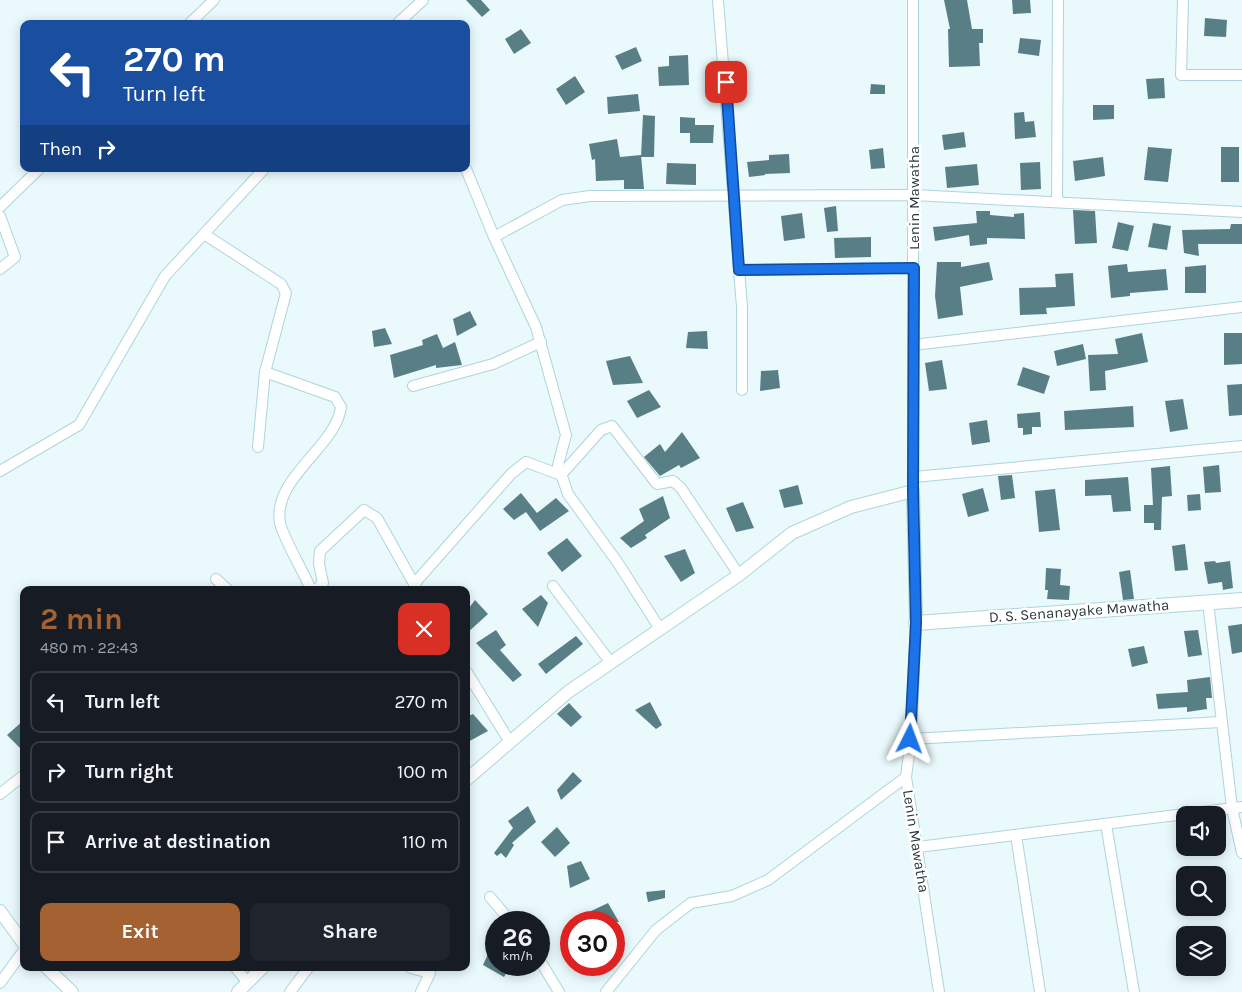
<!DOCTYPE html>
<meta charset="utf-8">
<style>
:root{--surface:#171b24;--page:#20242c;--text:#f1f3f6;--muted:#9ea1a6;--line:#363941;--accent:#a46131}
body{margin:0;font-family:Karla,sans-serif;background:var(--page);color:var(--text);height:100vh;display:flex;flex-direction:column;font-size:19px;white-space:nowrap}
*{box-sizing:border-box;margin:0}
p{font-size:16px;color:var(--muted)}
.icon{flex:none;width:28px;height:28px;fill:none;stroke:currentColor;stroke-width:2;stroke-linecap:round;stroke-linejoin:round}
.map{position:relative;flex:1;overflow:hidden}
.sheet{position:absolute;left:20px;top:586px;width:450px;height:385px;display:flex;flex-direction:column;background:var(--surface);border-radius:10px;box-shadow:0 2px 12px #0003}
.sheet>*{flex:none}
.guide{position:absolute;left:20px;top:20px;width:450px;height:152px;border-radius:10px;box-shadow:0 2px 12px #0003;background:#1a4fa0;color:#fff;overflow:hidden}
.buttons{position:absolute;left:1176px;top:806px;display:grid;gap:10px}
.buttons a{display:grid;place-items:center;width:50px;height:50px;border-radius:10px;background:var(--surface);box-shadow:0 2px 12px #0003;font-size:25px}
.speed{position:absolute;left:485px;top:911px;display:flex;gap:10px;font-size:25px;font-weight:700;text-align:center}
.speed>*{display:grid;place-content:center;width:65px;height:65px;border-radius:50%;background:var(--surface);box-shadow:0 2px 12px #0003;line-height:1}
.speed small{font-size:12px;font-weight:400}
.speed .limit{border:8px solid #d22;background:#fff;color:#111}
.pin{position:absolute;display:grid;place-items:center;width:42px;height:42px;color:#fff;margin:-21px;border-radius:10px;box-shadow:0 2px 8px #0006}
.me{position:absolute;width:55px;margin:-28px;rotate:3deg;stroke-linejoin:round;filter:drop-shadow(0 0 4px #0008)}
.turn{display:flex;align-items:center;gap:18px;height:105px;padding:0 20px;font-size:22px}
.turn .icon{width:65px;height:65px;stroke-width:2.5}
.turn b{display:block;font-size:35px;line-height:42px}
.then{display:flex;align-items:center;height:48px;padding:0 20px;background:#0003;gap:10px;font-size:19px}
.round{display:grid;place-items:center;flex:none;width:52px;height:52px;border-radius:10px;background:var(--page)}
.summary{display:flex;align-items:center;justify-content:space-between;height:85px;padding:0 20px}
h1{font-size:30px;font-weight:700;line-height:38px;color:var(--accent)}
.button{display:flex;gap:10px;margin-top:auto;padding:10px 20px}
.button a{flex:1;height:58px;border-radius:10px;background:var(--accent);color:#fff;font-size:20px;font-weight:700;line-height:58px;text-align:center}
.button a+a{background:var(--page);color:var(--text)}
ul{padding:0;list-style:none}
li{display:flex;align-items:center;gap:15px;height:62px;margin:0 10px 8px;padding:0 10px;border:2px solid var(--line);border-radius:10px}
li div{flex:1}
li b{display:block;font-size:19px}
li em{font-style:normal}
.map>svg:first-child{display:block}
</style>
<div class="map">
<svg width="1242" height="992" viewBox="0 0 1242 992">
<rect width="100%" height="100%" fill="#e9f9fc"/>
<g fill="#597f86">
<path d="M466,0H481L490,10L482,17Z"/>
<path d="M944,0H967L972,29H983V43H979L980,66L949,67L948,29H950Z"/>
<path d="M1012,0H1030L1031,13L1013,14Z"/>
<path d="M1205,18L1227,20L1226,37L1204,36Z"/>
<path d="M521,29L531,43L514,54L505,39Z"/>
<path d="M1020,38L1041,40L1039,56L1018,53Z"/>
<path d="M636,47L642,61L622,70L615,56Z"/>
<path d="M688,55L689,85L659,86L658,67L669,66V56Z"/>
<path d="M575,76L585,92L566,105L556,89Z"/>
<path d="M1164,78L1165,98L1148,99L1146,79Z"/>
<path d="M871,84L885,85V94H870Z"/>
<path d="M638,94L640,111L608,114L607,97Z"/>
<path d="M1093,105H1114V119L1093,120Z"/>
<path d="M1024,112L1025,122L1034,121L1036,137L1015,139L1014,113Z"/>
<path d="M643,115L655,116L654,157H641Z"/>
<path d="M680,117L695,118V125H714L713,143H690V133H680Z"/>
<path d="M964,132L966,147L944,150L942,135Z"/>
<path d="M617,139L620,157L641,155L644,189H624V180L596,181L595,159L592,160L589,144Z"/>
<path d="M1148,147L1172,149L1168,182L1144,180Z"/>
<rect x="1221" y="147" width="18" height="35"/>
<path d="M883,148L885,168L871,169L869,150Z"/>
<path d="M789,154L790,173L765,174V175L749,177L747,162L769,160V155Z"/>
<path d="M1103,157L1105,176L1075,181L1073,161Z"/>
<path d="M1040,162L1041,189L1021,190L1020,163Z"/>
<path d="M667,163L696,164V185L666,184Z"/>
<path d="M977,164L979,185L947,188L945,167Z"/>
<path d="M836,206L838,231L827,232L824,208Z"/>
<path d="M1073,210L1095,211L1097,243L1075,244Z"/>
<path d="M976,211H990V215L1014,217V214L1024,213L1025,239L987,238V244L970,246L969,235L935,241L933,227L977,223Z"/>
<path d="M802,213L805,238L784,241L781,216Z"/>
<path d="M1118,222L1134,226L1128,251L1112,248Z"/>
<path d="M1153,223L1171,226L1167,250L1148,247Z"/>
<path d="M1231,224H1242V244H1198L1199,256L1184,253L1182,230L1230,229Z"/>
<path d="M871,237V257L835,258L834,238Z"/>
<path d="M937,262H961V267L989,262L993,280L960,287L963,315L938,319L935,296Z"/>
<path d="M1127,264L1128,272L1166,269L1168,290L1130,293V296L1111,298L1108,266Z"/>
<path d="M1206,265V293H1185V267Z"/>
<path d="M1073,273L1075,306L1046,308L1047,314L1020,315L1019,288L1056,287L1055,274Z"/>
<path d="M470,311L477,325L457,336L453,319Z"/>
<path d="M385,328L392,344L374,347L372,331Z"/>
<path d="M707,331L708,349L686,348L688,332Z"/>
<path d="M1142,333L1148,362L1105,371L1106,390L1090,391L1088,355L1118,354L1115,339Z"/>
<path d="M1224,333H1242V364L1224,365Z"/>
<path d="M437,334L443,348L455,342L462,365L436,368V365L394,378L390,355L423,345L422,340Z"/>
<path d="M1083,344L1086,359L1057,366L1054,351Z"/>
<path d="M630,356L643,383L613,385L606,361Z"/>
<path d="M942,360L947,389L929,391L925,363Z"/>
<path d="M1023,367L1050,376L1044,394L1017,385Z"/>
<path d="M778,370L780,388L760,391L761,371Z"/>
<path d="M1242,384V415L1229,416L1227,385Z"/>
<path d="M649,390L661,407L637,418L627,401Z"/>
<path d="M1183,399L1188,429L1170,432L1165,401Z"/>
<path d="M1133,406L1134,427L1065,430L1064,411Z"/>
<path d="M1040,412L1041,427H1032V434L1023,435V428H1018L1017,414Z"/>
<path d="M987,420L990,442L972,445L969,423Z"/>
<path d="M682,432L700,458L681,468L679,465L660,476L644,457L660,444L665,452Z"/>
<path d="M1219,465L1221,492L1205,493L1203,467Z"/>
<path d="M1170,466L1172,496L1162,497L1161,530H1154V523H1144V505H1153L1151,468Z"/>
<path d="M1012,475L1015,498L1001,500L998,476Z"/>
<path d="M1128,477L1131,511L1113,512L1111,495L1085,496V480Z"/>
<path d="M798,485L803,504L784,508L779,490Z"/>
<path d="M983,488L989,511L968,517L962,494Z"/>
<path d="M1055,489L1060,530L1039,532L1035,491Z"/>
<path d="M521,493L537,513L556,498L569,511L540,531L526,512L514,520L503,509Z"/>
<path d="M1200,494L1201,510L1188,511L1187,495Z"/>
<path d="M663,496L670,518L645,535L647,538L631,548L620,538L644,521L639,509Z"/>
<path d="M743,502L754,528L736,532L726,508Z"/>
<path d="M567,538L582,556L562,572L547,553Z"/>
<path d="M1185,544L1188,570L1175,571L1172,546Z"/>
<path d="M685,549L695,573L681,582L664,556Z"/>
<path d="M1215,561L1216,563L1230,561L1233,588L1223,590L1222,582L1208,584L1204,562Z"/>
<path d="M1046,568L1061,569L1060,585L1070,586L1069,600L1047,599L1048,590H1045Z"/>
<path d="M1130,570L1134,599L1123,600L1119,572Z"/>
<path d="M541,595L548,603L538,627L522,609Z"/>
<path d="M475,600L488,614L466,634V612Z"/>
<path d="M1242,624V652L1232,654L1228,626Z"/>
<path d="M496,630L506,645L500,650L522,675L513,682L476,643Z"/>
<path d="M1198,630L1202,655L1188,657L1184,631Z"/>
<path d="M576,636L583,644L546,674L538,664Z"/>
<path d="M1144,646L1148,663L1132,667L1128,649Z"/>
<path d="M1210,677L1212,698H1206L1207,709L1187,712V707L1158,709L1156,694L1188,692L1187,680Z"/>
<path d="M650,702L662,725L656,729L635,710Z"/>
<path d="M569,703L582,717L571,727L557,714Z"/>
<path d="M473,714L488,731L466,743V717Z"/>
<path d="M24,720V752L7,735Z"/>
<path d="M573,772L582,781L561,800L557,790Z"/>
<path d="M528,806L536,822L512,843L514,845L506,858L501,853L497,856L494,853L513,828L508,821Z"/>
<path d="M557,827L570,843L555,857L541,842Z"/>
<path d="M581,861L590,879L570,888L567,866Z"/>
<path d="M665,890V898L648,902L646,892Z"/>
<path d="M608,903L619,922H593L587,913Z"/>
<path d="M496,936V965H511L504,977L483,965Z"/>
</g>
<g fill="none" stroke-linecap="round" stroke-linejoin="round">
<g stroke="#add5dd" stroke-width="12">
<g id="minor">
<path d="M718,0L742,307V390"/>
<path d="M1183,0L1181,75H1242"/>
<path d="M189,24L214,0"/>
<path d="M397,24L423,0"/>
<path d="M466,169L494,237L536,327L566,435L558,465L568,494L618,563L660,629"/>
<path d="M1057,202L1058,0"/>
<path d="M0,207L39,169"/>
<path d="M0,216L15,257L0,269"/>
<path d="M204,234L281,284L286,293L265,372L258,447"/>
<path d="M494,237L562,200L590,196L914,195L1242,212"/>
<path d="M739,270L914,268"/>
<path d="M913,345L1242,307"/>
<path d="M265,372L335,397L341,407C336,447 272,478 280,523C284,540 304,572 311,590"/>
<path d="M413,386L493,364L541,342"/>
<path d="M0,471L79,425L165,276L264,169"/>
<path d="M914,477L1242,446"/>
<path d="M913,491V0"/>
<path d="M216,579L228,590"/>
<path d="M414,584L511,474L526,462L561,475L601,430L612,426L657,484L673,481L681,488L739,575"/>
<path d="M553,586L611,663"/>
<path d="M316,590L323,583L319,564L320,551L364,510L377,518L417,589"/>
<path d="M1208,602L1232,808L1242,853"/>
<path d="M916,623L911,739L906,777L939,992"/>
<path d="M466,671L510,742"/>
<path d="M911,739L1221,722"/>
<path d="M0,794L24,775"/>
<path d="M1106,824L1134,992"/>
<path d="M1016,835L1040,992"/>
<path d="M918,847L1242,807"/>
<path d="M490,897L511,922"/>
<path d="M539,959L559,992"/>
<path d="M236,968L247,982"/>
<path d="M411,968L430,973L421,992"/>
<path d="M0,983L24,950"/>
<path d="M290,992L308,968"/>
<path d="M606,992L656,930L691,903L732,896L768,880L906,777"/>
</g>
</g>
<g stroke="#add5dd" stroke-width="14">
<g id="tertiary">
<path d="M466,780L568,692L739,575L792,533L851,507L913,491L916,623"/>
<path d="M0,911L24,944"/>
<path d="M47,968L72,992"/>
<path d="M238,992L262,968"/>
</g>
</g>
<g stroke="#add5dd" stroke-width="16">
<path id="secondary" d="M916,623L1242,600"/>
</g>
<use href="#minor" stroke="#fff" stroke-width="10"/>
<use href="#tertiary" stroke="#fff" stroke-width="12"/>
<use href="#secondary" stroke="#fff" stroke-width="14"/>
</g>
<g fill="none" stroke-linecap="round" stroke-linejoin="round">
<g stroke="#114b97" stroke-width="12">
<path id="route" d="M726,82L739,270L914,268L913,491L916,623L910,739"/>
</g>
<use href="#route" stroke="#1a73e8" stroke-width="9"/>
</g>
<g text-anchor="middle" dominant-baseline="central" stroke-width="5" stroke-linejoin="round" paint-order="stroke">
<g font-size="15" fill="#29393c" stroke="#fff">
<text transform="translate(914 198) rotate(-90)">Lenin Mawatha</text>
<text transform="translate(1079 611) rotate(-4)">D. S. Senanayake Mawatha</text>
<text transform="translate(916 841) rotate(81)">Lenin Mawatha</text>
</g>
</g>
</svg>
<div class="buttons">
<a><svg class="icon" aria-label="sound" viewBox="0 0 24 24"><path d="M4 9h4l5-4v14l-5-4H4zM17 9q2 3 0 6"/></svg></a>
<a><svg class="icon" aria-label="search" viewBox="0 0 24 24"><circle cx="10" cy="10" r="6"/><path d="M15 15l6 6"/></svg></a>
<a><svg class="icon" aria-label="layers" viewBox="0 0 24 24"><path d="M12 4l9 5-9 5-9-5zM3 14l9 5 9-5"/></svg></a>
</div>
<div class="speed"><div>26<small>km/h</small></div><div class="limit">30</div></div>
<div class="pin" style="left:726px;top:82px;background:#d93025"><svg class="icon" aria-label="arrive" viewBox="0 0 24 24"><path d="M6 21V4h12l-3 4 3 4H6"/></svg></div>
<svg class="me" style="left:910px;top:739px" viewBox="-20 -20 40 40"><path d="M0-17L14 15 0 8-14 15z" fill="#1a73e8" stroke="#fff" stroke-width="4"/></svg>
<div class="guide">
<div class="turn"><svg class="icon" aria-label="left" viewBox="0 0 24 24"><path d="M17 20v-9H6M10 6l-5 5 5 5"/></svg><div><b>270 m</b>Turn left</div></div>
<div class="then">Then<svg class="icon" aria-label="right" viewBox="0 0 24 24"><path d="M7 20v-9h11M14 6l5 5-5 5"/></svg></div>
</div>
<section class="sheet">
<div class="summary"><div><h1>2 min</h1><p>480 m · 22:43</p></div><a class="round" style="background:#d93025;color:#fff"><svg class="icon" aria-label="close" viewBox="0 0 24 24"><path d="M6 6l12 12M18 6L6 18"/></svg></a></div>
<ul>
<li><svg class="icon" aria-label="left" viewBox="0 0 24 24"><path d="M17 20v-9H6M10 6l-5 5 5 5"/></svg><div><b>Turn left</b></div><em>270 m</em></li>
<li><svg class="icon" aria-label="right" viewBox="0 0 24 24"><path d="M7 20v-9h11M14 6l5 5-5 5"/></svg><div><b>Turn right</b></div><em>100 m</em></li>
<li><svg class="icon" aria-label="arrive" viewBox="0 0 24 24"><path d="M6 21V4h12l-3 4 3 4H6"/></svg><div><b>Arrive at destination</b></div><em>110 m</em></li>
</ul>
<div class="button"><a>Exit</a><a>Share</a></div>
</section>
</div>
